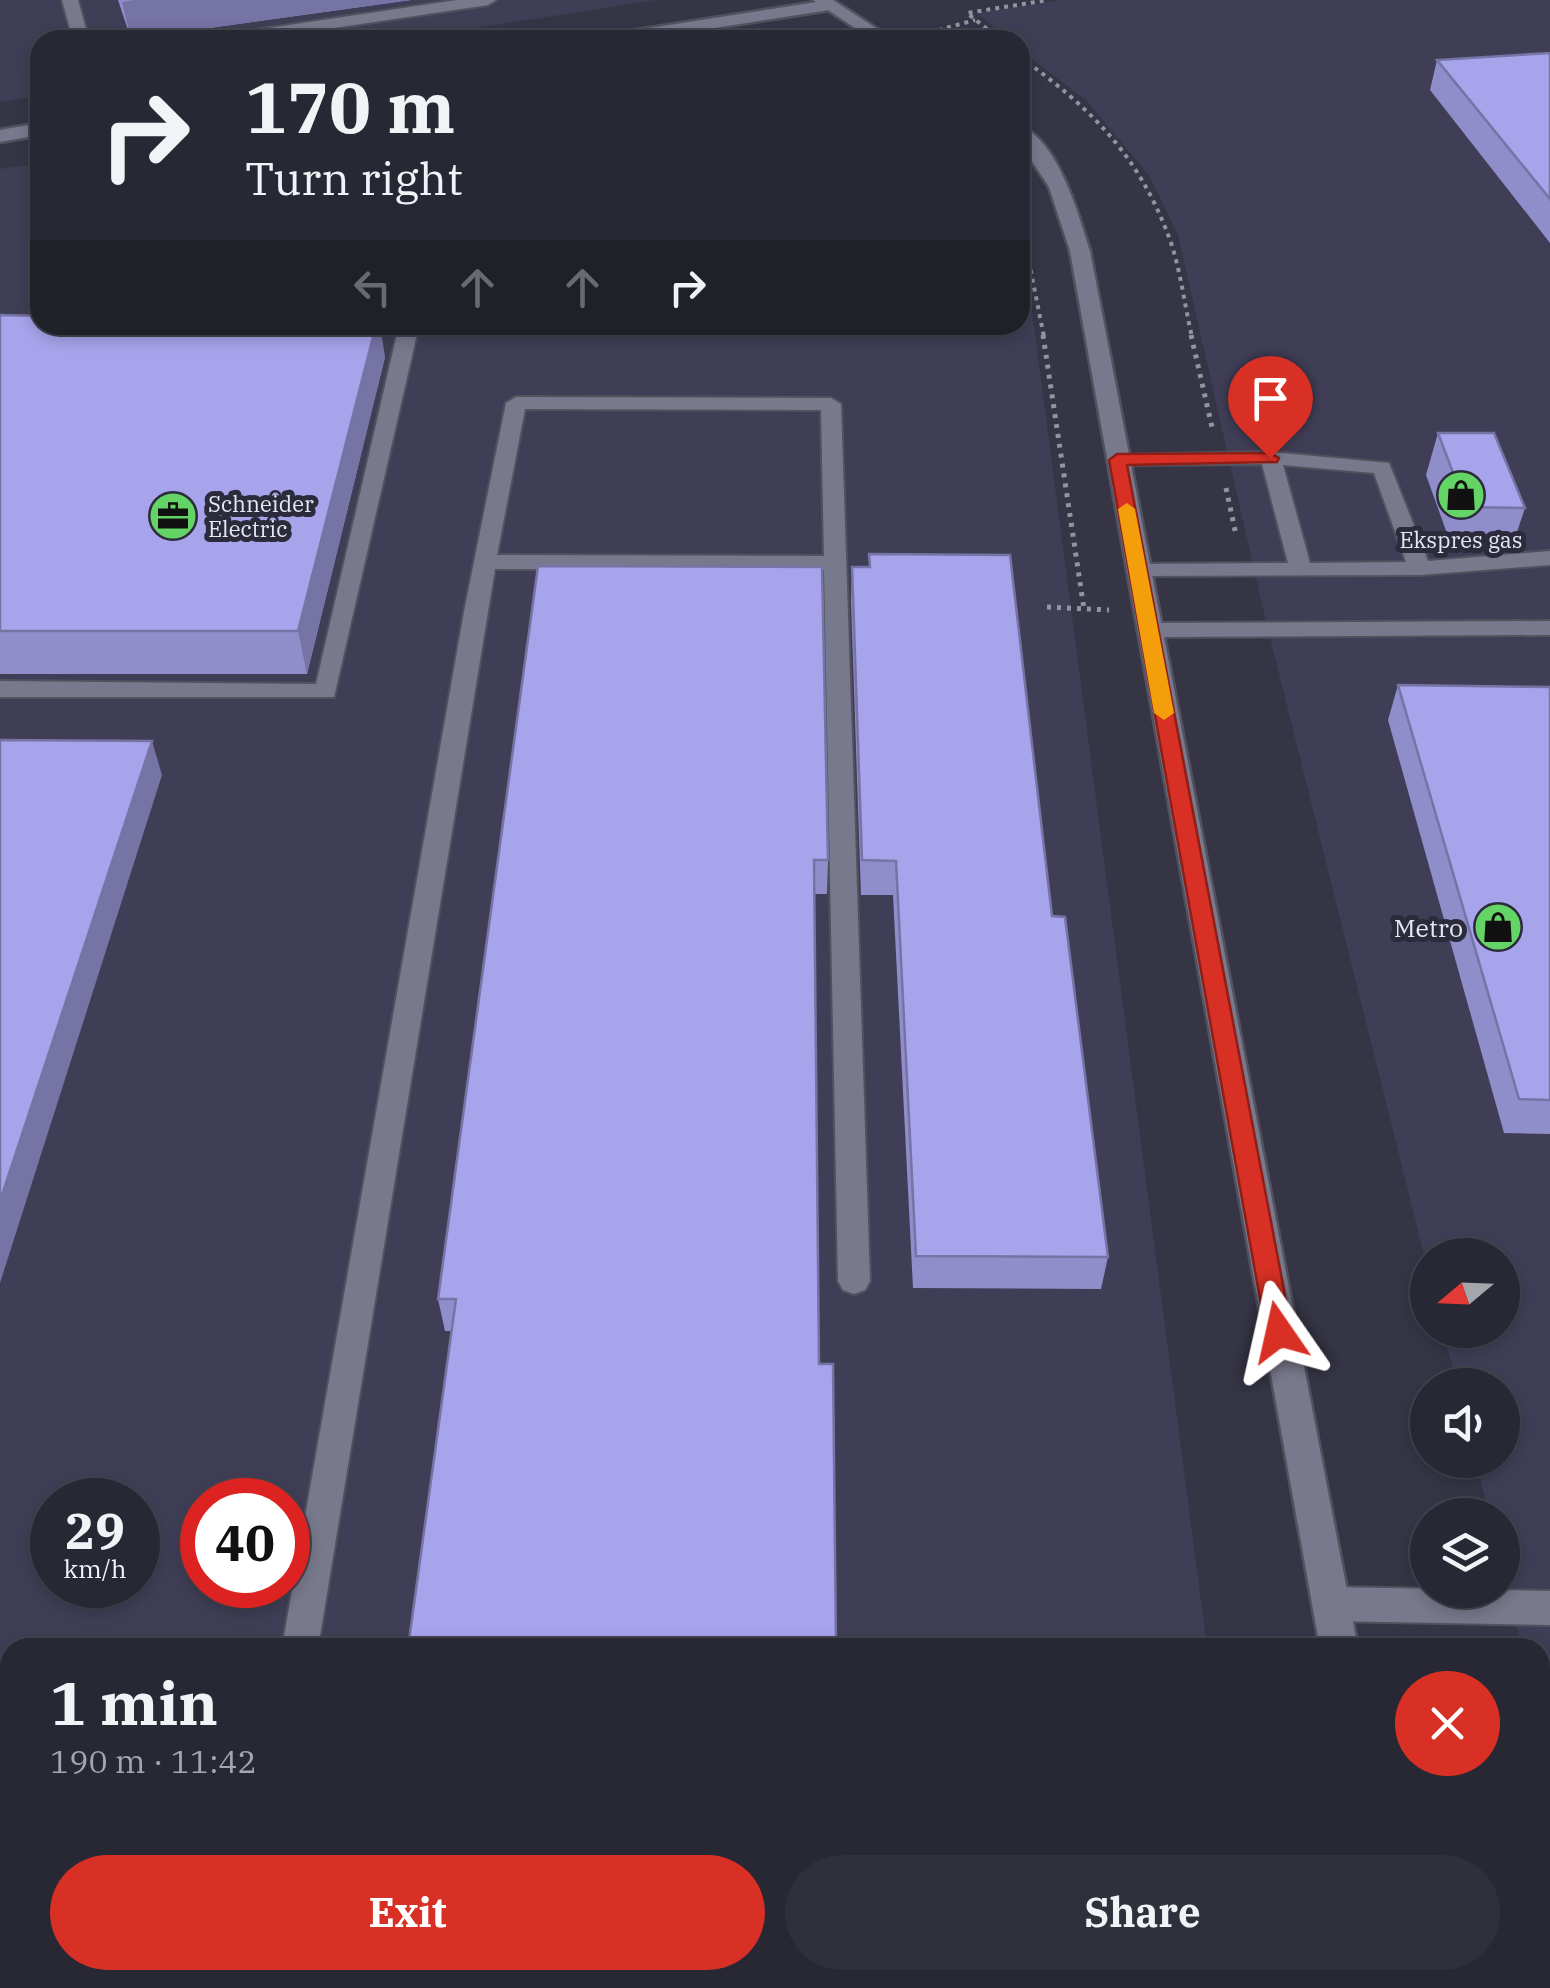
<!DOCTYPE html>
<meta charset="utf-8">
<style>
:root{--surface:#282834;--page:#30303c;--text:#f1f3f6;--muted:#a5a6ac;--line:#44444f;--accent:#d93025}
body{margin:0;font-family:"IBM Plex Serif",serif;background:var(--page);color:var(--text);height:100vh;display:flex;flex-direction:column;font-size:38px;white-space:nowrap}
*{box-sizing:border-box;margin:0}
p{font-size:32px;color:var(--muted)}
.icon{flex:none;width:55px;height:55px;fill:none;stroke:currentColor;stroke-width:2;stroke-linecap:round;stroke-linejoin:round}
.map{position:relative;flex:1;overflow:hidden}
.drawer{position:absolute;left:0px;top:1638px;width:1550px;height:352px;display:flex;flex-direction:column;background:var(--surface);border-radius:30px 30px 0 0;box-shadow:0 5px 15px #0003,0 0 0 2px var(--line)}
.drawer>*{flex:none}
.guide{position:absolute;left:30px;top:30px;width:1000px;height:305px;border-radius:30px;box-shadow:0 5px 15px #0003,0 0 0 2px var(--line);background:#282834;color:var(--text);overflow:hidden}
.needle{width:65px;rotate:251deg}
.buttons{position:absolute;left:1410px;top:1238px;display:grid;gap:20px}
.buttons a{display:grid;place-items:center;width:110px;height:110px;border-radius:50%;background:var(--surface);box-shadow:0 5px 15px #0003,0 0 0 2px var(--line);font-size:50px}
.speed{position:absolute;left:30px;top:1478px;display:flex;gap:20px;font-size:50px;font-weight:700;text-align:center}
.speed>*{display:grid;place-content:center;width:130px;height:130px;border-radius:50%;background:var(--surface);box-shadow:0 5px 15px #0003,0 0 0 2px var(--line);line-height:1}
.speed small{font-size:25px;font-weight:400}
.speed .limit{border:15px solid #d22;background:#fff;color:#111}
.pin{position:absolute;display:grid;place-items:center;width:85px;height:85px;color:#fff;margin:-102px -42px;border-radius:50% 50% 50% 0;rotate:-45deg;box-shadow:0 0 10px #0007}
.pin .icon{rotate:45deg}
.me{position:absolute;width:110px;margin:-55px;rotate:349deg;stroke-linejoin:round;filter:drop-shadow(0 0 8px #0008)}
.turn{display:flex;align-items:center;gap:35px;height:210px;padding:0 50px;font-size:45px}
.turn .icon{width:130px;height:130px;stroke-width:2.5}
.turn b{display:block;font-size:70px;line-height:85px}
.lanes{display:flex;align-items:center;height:95px;padding:0 50px;background:#0003;justify-content:center;gap:50px;direction:ltr}
.lanes .off{opacity:.35}
.round{display:grid;place-items:center;flex:none;width:105px;height:105px;border-radius:52px;background:var(--page)}
.headline{display:flex;align-items:center;justify-content:space-between;height:170px;padding:0 50px}
h1{font-size:60px;font-weight:700;line-height:75px}
.primary-button{display:flex;gap:20px;margin-top:auto;padding:20px 50px}
.primary-button a{flex:1;height:115px;border-radius:60px;background:var(--accent);color:#fff;font-size:40px;font-weight:700;line-height:115px;text-align:center}
.primary-button a+a{background:var(--page);color:var(--text)}
.map>svg:first-child{display:block}
</style>
<div class="map">
<svg width="1550" height="1988" viewBox="0 0 1550 1988">
<rect width="100%" height="100%" fill="#363546"/>
<g fill="#3f3e56" fill-rule="evenodd">
<path d="M0,0H656L399,40H40V95L0,102Z"/>
<path d="M1060,0H1550V1759L1540,1719V1648L1522,1647L1503,1568L1502,1515H1489L1476,1460H1502V1385H1457L1443,1330H1502V1255H1428L1427,1267L1264,613L1178,235L1149,175L1086,100L1020,50V40H1009L977,13Z"/>
<path d="M40,163V325H1020L1021,227L1207,1647L10,1648V1980H1250L1251,1988H0V169ZM52,1500H138V1585H52ZM202,1500H288V1585H202Z"/>
</g>
<g fill="none" stroke-linecap="round" stroke-linejoin="round">
<g stroke="#52525f" stroke-width="4">
<g id="service">
<path d="M62,0H78L89,40H73Z"/>
<path d="M457,0H496L488,5L254,40H215L223,35Z"/>
<path d="M399,325H419L334,697H0V681L316,684Z"/>
<path d="M516,397L831,398L841,404L870,1281L865,1290L854,1294L843,1290L838,1281L824,570L495,569L318,1648H282L464,612L506,403ZM525,409L821,410L824,556L497,555Z"/>
<path d="M1271,452L1389,463L1428,561L1550,551V565L1420,575L1130,576L1127,571L1138,564L1288,563L1262,464L1117,465L1110,463L1107,459L1110,455ZM1283,465L1374,473L1406,562L1310,563Z"/>
<path d="M1550,621V635L1149,637L1137,630L1149,623Z"/>
<path d="M1330,1587L1550,1591V1625L1330,1621L1318,1616L1313,1604L1318,1592Z"/>
<path d="M224,1980H264L263,1988H223Z"/>
</g>
</g>
<g stroke="#52525f" stroke-width="5">
<g id="minor">
<path d="M830,0L838,5L836,9L638,40H596L605,35Z"/>
<path d="M40,123V135L0,142V130Z"/>
</g>
</g>
<g stroke="#52525f" stroke-width="5">
<g id="tertiary">
<path d="M813,0H833L894,40H873Z"/>
<path d="M1020,126C1058,140 1079,216 1090,251L1358,1648H1320L1070,251L1049,187L1020,143Z"/>
<path d="M1384,1980H1428L1429,1988H1385Z"/>
</g>
</g>
<g stroke="#9393a1" stroke-width="4" stroke-dasharray="4 5" stroke-linecap="butt">
<path d="M921,35L975,20"/>
<path d="M1001,40L967,13L1048,0"/>
<path d="M1020,57C1088,106 1136,152 1167,232C1180,264 1184,303 1192,337"/>
<path d="M1020,217L1044,337"/>
</g>
<g stroke="#9393a1" stroke-width="5" stroke-dasharray="4 6" stroke-linecap="butt">
<path d="M1043,335L1084,609"/>
<path d="M1191,335L1212,427"/>
<path d="M1226,488L1236,535"/>
<path d="M1047,607L1109,610"/>
</g>
<use href="#service" fill="#79798d" fill-rule="evenodd"/>
<use href="#minor" fill="#79798d" fill-rule="evenodd"/>
<use href="#tertiary" fill="#79798d" fill-rule="evenodd"/>
</g>
<g fill="#908dcb">
<path d="M118,0H411L131,39Z"/>
<path d="M1550,53V243L1430,90L1437,60Z"/>
<path d="M0,315L385,357L307,674H0Z"/>
<path d="M1438,433L1525,508L1511,550H1453L1426,475Z"/>
<path d="M869,554L1052,916L1108,1257L1101,1289L913,1288L893,895H861L851,601L852,567H869Z"/>
<path d="M822,567L828,860L827,894H814L819,1364L836,1648L452,1331H445L438,1299Z"/>
<path d="M1398,685L1550,687V1134L1504,1133L1388,720Z"/>
</g>
<g fill="#7673a5">
<path d="M134,0H411L131,39L122,2Z"/>
<path d="M376,325H380L385,357L307,674L298,631Z"/>
<path d="M152,741L162,775L0,1283V1201Z"/>
</g>
<g fill="#a8a4ec" stroke="#7673a5" stroke-width="2.5">
<path d="M1550,53V199L1437,60Z"/>
<path d="M0,315L40,316V325H376L298,631H0Z"/>
<path d="M1438,433H1494L1525,508L1466,507Z"/>
<path d="M869,554L1010,555L1052,916L1065,917L1108,1257L916,1256L896,861L862,860L852,567H870Z"/>
<path d="M538,566L822,567L828,860H814L819,1364H833L836,1648H408L456,1299H438Z"/>
<path d="M1398,685L1550,687V1100L1519,1099Z"/>
<path d="M0,740L152,741L0,1201Z"/>
<path d="M362,1980H839V1988H361Z"/>
</g>
<path fill="#d93025" stroke="#8d1f18" stroke-width="2.5" d="M1270,453L1279,458L1277,462L1127,465L1292,1332L1288,1339L1279,1343L1270,1339L1266,1332L1109,460L1117,454Z"/>
<path fill="#f59e0b" d="M1127,503L1135,509L1174,713L1164,720L1154,713L1118,509Z"/>
<defs>
<g id="shop-disc" transform="scale(2.5)"><circle r="9.5" fill="#65d467" stroke="#2c2b3c"/><path d="M-5-2.5h2.3a2.7 3.5 0 0 1 5.4 0H5L5.5 6h-11ZM-1.5-2.5h3a1.5 2.3 0 0 0-3 0Z" fill="#111"/></g>
<g id="office-disc" transform="scale(2.5)"><circle r="9.5" fill="#65d467" stroke="#2c2b3c"/><path d="M-6-3h4V-5.5h4V-3h4V5H-6ZM-1-4.5V-3h2v-1.5ZM-6 0V1H6V0Z" fill="#111"/></g>
</defs>
<g fill-rule="evenodd">
<use href="#shop-disc" x="1461" y="495"/>
<use href="#office-disc" x="173" y="516"/>
<use href="#shop-disc" x="1498" y="927"/>
</g>
<g text-anchor="middle" dominant-baseline="central" stroke-width="10" stroke-linejoin="round" paint-order="stroke">
<g font-size="22" fill="#e7e7f2" stroke="#2c2b3c" text-anchor="start">
<text x="208" y="503">Schneider<tspan x="208" dy="25">Electric</tspan></text>
<text x="1461" y="539" text-anchor="middle">Ekspres gas</text>
</g>
<g font-size="25" fill="#e7e7f2" stroke="#2c2b3c" text-anchor="end">
<text x="1463" y="927">Metro</text>
</g>
</g>
</svg>
<div class="buttons">
<a><svg class="needle" viewBox="-14 -14 28 28"><path d="M0-13l5 13h-10z" fill="#e53935"/><path d="M0 13l5-13h-10z" fill="#a5a6ac"/></svg></a>
<a><svg class="icon" aria-label="sound" viewBox="0 0 24 24"><path d="M4 9h4l5-4v14l-5-4H4zM17 9q2 3 0 6"/></svg></a>
<a><svg class="icon" aria-label="layers" viewBox="0 0 24 24"><path d="M12 4l9 5-9 5-9-5zM3 14l9 5 9-5"/></svg></a>
</div>
<div class="speed"><div>29<small>km/h</small></div><div class="limit">40</div></div>
<div class="pin" style="left:1270px;top:458px;background:#d93025"><svg class="icon" aria-label="arrive" viewBox="0 0 24 24"><path d="M6 21V4h12l-3 4 3 4H6"/></svg></div>
<svg class="me" style="left:1279px;top:1332px" viewBox="-20 -20 40 40"><path d="M0-17L14 15 0 8-14 15z" fill="#d93025" stroke="#fff" stroke-width="4"/></svg>
<div class="guide">
<div class="turn"><svg class="icon" aria-label="right" viewBox="0 0 24 24"><path d="M7 20v-9h11M14 6l5 5-5 5"/></svg><div><b>170 m</b>Turn right</div></div>
<div class="lanes"><svg class="icon off" aria-label="left" viewBox="0 0 24 24"><path d="M17 20v-9H6M10 6l-5 5 5 5"/></svg><svg class="icon off" aria-label="ahead" viewBox="0 0 24 24"><path d="M12 20V5M6 11l6-6 6 6"/></svg><svg class="icon off" aria-label="ahead" viewBox="0 0 24 24"><path d="M12 20V5M6 11l6-6 6 6"/></svg><svg class="icon" aria-label="right" viewBox="0 0 24 24"><path d="M7 20v-9h11M14 6l5 5-5 5"/></svg></div>
</div>
<section class="drawer">
<div class="headline"><div><h1>1 min</h1><p>190 m · 11:42</p></div><a class="round" style="background:#d93025;color:#fff"><svg class="icon" aria-label="close" viewBox="0 0 24 24"><path d="M6 6l12 12M18 6L6 18"/></svg></a></div>
<div class="primary-button"><a>Exit</a><a>Share</a></div>
</section>
</div>
